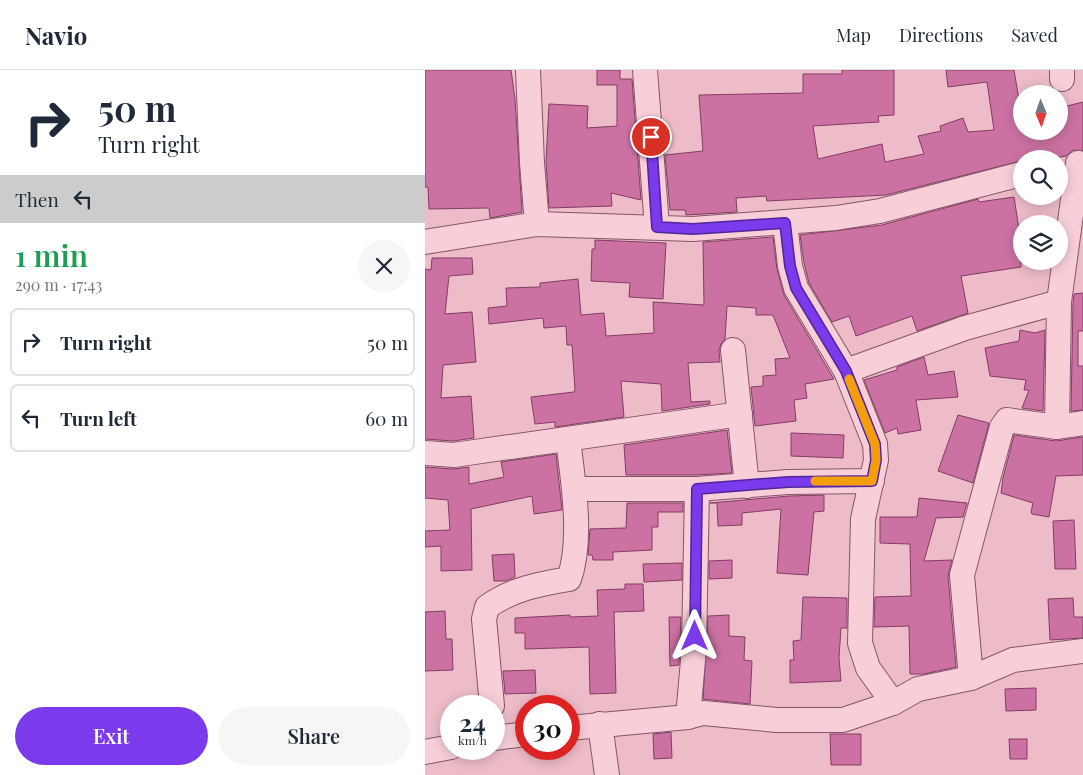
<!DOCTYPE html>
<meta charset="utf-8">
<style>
:root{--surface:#fff;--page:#f6f6f7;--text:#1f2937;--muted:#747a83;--line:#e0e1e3;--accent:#7c3aed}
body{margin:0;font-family:"Playfair Display",serif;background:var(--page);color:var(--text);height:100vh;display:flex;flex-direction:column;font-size:19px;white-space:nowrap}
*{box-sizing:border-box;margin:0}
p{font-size:16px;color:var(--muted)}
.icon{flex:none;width:28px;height:28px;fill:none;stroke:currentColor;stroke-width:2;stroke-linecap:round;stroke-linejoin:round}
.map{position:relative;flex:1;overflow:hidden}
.details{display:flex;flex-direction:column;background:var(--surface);width:425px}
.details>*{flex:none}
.top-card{background:#fff;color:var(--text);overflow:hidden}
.needle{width:32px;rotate:178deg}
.controls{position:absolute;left:588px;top:15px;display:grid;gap:10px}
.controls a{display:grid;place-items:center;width:55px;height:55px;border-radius:50%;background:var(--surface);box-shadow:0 2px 12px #0003;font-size:25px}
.speed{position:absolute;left:15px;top:625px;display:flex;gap:10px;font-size:25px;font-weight:700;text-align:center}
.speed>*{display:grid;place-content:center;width:65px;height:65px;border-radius:50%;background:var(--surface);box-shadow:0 2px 12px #0003;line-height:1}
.speed small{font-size:12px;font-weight:400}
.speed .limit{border:8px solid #d22;background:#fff;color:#111}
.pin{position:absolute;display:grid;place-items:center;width:42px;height:42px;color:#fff;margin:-21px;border:2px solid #fff;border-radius:50%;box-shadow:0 1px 5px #0007}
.me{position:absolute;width:55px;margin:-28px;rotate:0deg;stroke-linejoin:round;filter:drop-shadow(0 0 4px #0008)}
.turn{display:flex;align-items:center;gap:18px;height:105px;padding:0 15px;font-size:22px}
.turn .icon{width:65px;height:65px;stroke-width:2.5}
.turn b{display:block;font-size:35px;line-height:42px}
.then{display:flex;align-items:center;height:48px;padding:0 15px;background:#0003;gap:10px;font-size:19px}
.round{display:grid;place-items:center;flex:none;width:52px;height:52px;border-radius:26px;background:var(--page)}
.head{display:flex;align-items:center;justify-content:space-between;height:85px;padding:0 15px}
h1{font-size:30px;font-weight:600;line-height:38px;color:#1e9e55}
.cta{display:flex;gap:10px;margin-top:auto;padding:10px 15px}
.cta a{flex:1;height:58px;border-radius:30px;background:var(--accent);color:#fff;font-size:20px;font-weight:600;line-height:58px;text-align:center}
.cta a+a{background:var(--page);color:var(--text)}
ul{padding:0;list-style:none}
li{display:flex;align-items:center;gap:15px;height:68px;margin:0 10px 8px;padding:0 5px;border:2px solid var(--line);border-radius:8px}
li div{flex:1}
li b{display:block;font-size:19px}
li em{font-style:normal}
header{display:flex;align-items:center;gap:30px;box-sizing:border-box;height:70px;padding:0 25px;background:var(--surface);border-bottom:1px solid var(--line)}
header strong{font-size:24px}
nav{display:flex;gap:28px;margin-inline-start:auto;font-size:18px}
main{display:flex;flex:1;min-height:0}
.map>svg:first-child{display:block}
</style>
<header>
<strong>Navio</strong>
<nav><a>Map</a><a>Directions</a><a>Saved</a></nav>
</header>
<main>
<section class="details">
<div class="top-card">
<div class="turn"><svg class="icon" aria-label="right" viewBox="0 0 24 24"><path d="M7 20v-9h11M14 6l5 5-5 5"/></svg><div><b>50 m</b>Turn right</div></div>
<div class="then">Then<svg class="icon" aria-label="left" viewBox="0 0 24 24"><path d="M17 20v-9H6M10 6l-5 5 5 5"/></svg></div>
</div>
<div class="head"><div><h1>1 min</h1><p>290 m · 17:43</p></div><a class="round"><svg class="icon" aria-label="close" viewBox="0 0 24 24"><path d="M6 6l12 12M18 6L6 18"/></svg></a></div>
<ul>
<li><svg class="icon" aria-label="right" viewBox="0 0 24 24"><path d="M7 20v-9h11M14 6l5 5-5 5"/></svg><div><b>Turn right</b></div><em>50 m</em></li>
<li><svg class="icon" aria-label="left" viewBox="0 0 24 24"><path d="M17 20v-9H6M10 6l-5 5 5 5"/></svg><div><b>Turn left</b></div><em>60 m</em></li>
</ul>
<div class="cta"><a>Exit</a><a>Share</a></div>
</section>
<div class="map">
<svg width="658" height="705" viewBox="0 0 658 705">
<rect width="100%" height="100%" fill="#edbcc8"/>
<g fill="#cb72a2" stroke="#833c63">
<path d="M0,0H86L90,29L97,142L65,148L64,138L4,139L3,117H0Z"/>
<path d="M172,0H195V9H207L216,130L186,123L187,136L124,138L121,92L124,34L163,36L162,58L192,56V15H172Z"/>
<path d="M417,0H469V45L453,46L454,52L388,56L393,89L457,74L460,92L499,84L493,66L516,61L515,56L538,48L543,62L569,60L562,12L523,17L521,0H589L596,42V61H634V38L658,32V81L648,80L641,86L624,89H596V91L461,125L342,131L341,126L311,128L312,142L261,145L260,140H245L240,85L278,81L274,25L378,23V4H417Z"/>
<path d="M589,127L596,172V197L536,206L543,243L492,261L487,246L431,266L424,246L407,252L384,213L379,193L375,165L457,155L553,129L554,132Z"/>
<path d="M348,167L352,199L359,225L409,309L380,314L382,328L369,330L371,351L330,356L326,317L338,316V306L351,305L350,289L365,288L348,245H331V238L302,236L300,269L296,274L294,281L295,292L263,293L266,332L285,331V334L237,341L236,314L196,311L199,347L130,357V352L110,354L106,327L149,322L150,320L147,275H142L141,256L119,258L118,248L64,254L63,238L82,236L81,218L115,217V213L153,209L156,245L179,243L181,266L229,263L228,232L279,235L278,172Z"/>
<path d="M170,170L241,173L238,229L204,227L205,213L166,211L167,179H170Z"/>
<path d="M7,188H47L48,204L24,206L20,244L47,242L51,292L18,295L16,328L46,326L49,368L28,371L0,369V199L6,200Z"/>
<path d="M658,223V261H653V296H658V340L646,341L648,233L649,224Z"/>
<path d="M595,260L610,263L620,260L618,341L597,338L604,320H599L601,310L565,306L560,278L594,271Z"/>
<path d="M499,287L503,305L529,301L533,327L491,330L496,360L473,364L472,358L460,363L439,310L472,300V297Z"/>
<path d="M533,345L564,353L548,413L513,401Z"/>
<path d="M302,360L307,403L271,405H201L199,375Z"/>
<path d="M366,363L419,365L418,388L366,386Z"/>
<path d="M589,365L631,371L658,367V405L631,406L624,447L607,444L606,442L608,433L576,423L578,408Z"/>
<path d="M131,384L137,440L109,444L107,426L46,439L47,500L16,501V476L0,477V461L25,460L23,430L0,428V397L28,399L44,397V414L79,407L76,392Z"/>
<path d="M399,425V441L389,442L383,505L352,503L356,439L317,443V455L293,456L292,433H285L364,426Z"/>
<path d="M494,428L542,433L538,447L511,448L499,491L527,490L523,506L531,597L499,604H485L484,556L449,557L450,527L486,526L485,474L455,473V447H492Z"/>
<path d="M202,433H258V442H233V457H227V480L188,482V490H168L167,485H163L165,459L201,458Z"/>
<path d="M649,450L651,499H630L628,451Z"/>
<path d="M89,484L90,507L81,511H69L67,485Z"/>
<path d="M307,490V508L284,509V491Z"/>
<path d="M257,493V510L219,512L218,494Z"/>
<path d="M200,514H218L219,541L189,542L191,623L165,624L164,577L100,579V563H90V548L145,545V547L173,546L172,520L200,519Z"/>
<path d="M378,527L422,528V558H416L414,588L416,611L365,613V590H369L368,571L376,570Z"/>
<path d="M648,528L649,547H658V568L625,570L623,529Z"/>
<path d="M20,541L21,569H27L28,600L0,601V542Z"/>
<path d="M304,545V566L320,567L319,590L327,591L325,634L278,629L283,546Z"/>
<path d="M244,547H256L254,595L245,596Z"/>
<path d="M110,600L111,623L80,624L78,601Z"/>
<path d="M611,618V640L581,641L580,619Z"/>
<path d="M246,662L247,688L229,689L228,664Z"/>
<path d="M405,664H436V695H406Z"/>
<path d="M584,669H602V689H585Z"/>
</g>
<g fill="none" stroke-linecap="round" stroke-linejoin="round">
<g stroke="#845669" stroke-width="26">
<g id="minor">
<path d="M103,0L107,93L112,154"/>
<path d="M220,0L232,157"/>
<path d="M637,0V9"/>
<path d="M360,153L365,196L371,218L421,301L450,374L451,390L438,449L435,573L443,598L468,633"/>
<path d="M0,172L112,154L268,159L411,148L455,141L596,104"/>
<path d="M308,280L322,416"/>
<path d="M421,301L540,258L634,232"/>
<path d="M632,357L634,232L653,93"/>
<path d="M0,383L29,385L315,344"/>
<path d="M149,419H272L363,412L447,411"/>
<path d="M546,608L537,505L577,357L582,350L632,357L658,353"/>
<path d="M67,636L59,549L62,537C87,519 114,514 144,509C158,470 148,411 143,369"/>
<path d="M263,647L269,579L272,419"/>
<path d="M175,654L182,705"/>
<path d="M144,658L263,647L278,643L352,650H418L468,633L493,619L546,608L588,590L658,581"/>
<path d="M69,668L101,664"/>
<path d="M0,682L26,677"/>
</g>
</g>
<use href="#minor" stroke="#f8cfd9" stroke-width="24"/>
</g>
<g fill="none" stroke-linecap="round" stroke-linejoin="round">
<g stroke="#51269a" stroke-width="12">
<path id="route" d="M226,67L232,157L268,159L360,153L365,196L371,218L421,301L450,374L451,390L447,411L363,412L272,419L270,566"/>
</g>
<use href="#route" stroke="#7c3aed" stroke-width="9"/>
<path stroke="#f59e0b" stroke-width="9" d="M390,411H447L451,390L450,374L424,309"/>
</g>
</svg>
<div class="controls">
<a><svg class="needle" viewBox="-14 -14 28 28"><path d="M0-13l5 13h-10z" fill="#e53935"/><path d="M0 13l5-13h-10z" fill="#747a83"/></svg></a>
<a><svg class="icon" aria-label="search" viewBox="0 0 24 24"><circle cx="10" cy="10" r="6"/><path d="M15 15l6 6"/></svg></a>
<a><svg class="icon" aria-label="layers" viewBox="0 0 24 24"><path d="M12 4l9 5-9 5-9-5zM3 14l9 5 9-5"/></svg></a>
</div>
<div class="speed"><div>24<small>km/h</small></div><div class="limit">30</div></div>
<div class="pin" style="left:226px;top:67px;background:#d93025"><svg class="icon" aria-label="arrive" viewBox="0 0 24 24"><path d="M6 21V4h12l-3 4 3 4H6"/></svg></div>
<svg class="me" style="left:270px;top:566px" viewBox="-20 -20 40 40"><path d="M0-17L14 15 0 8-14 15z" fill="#7c3aed" stroke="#fff" stroke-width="4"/></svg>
</div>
</main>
